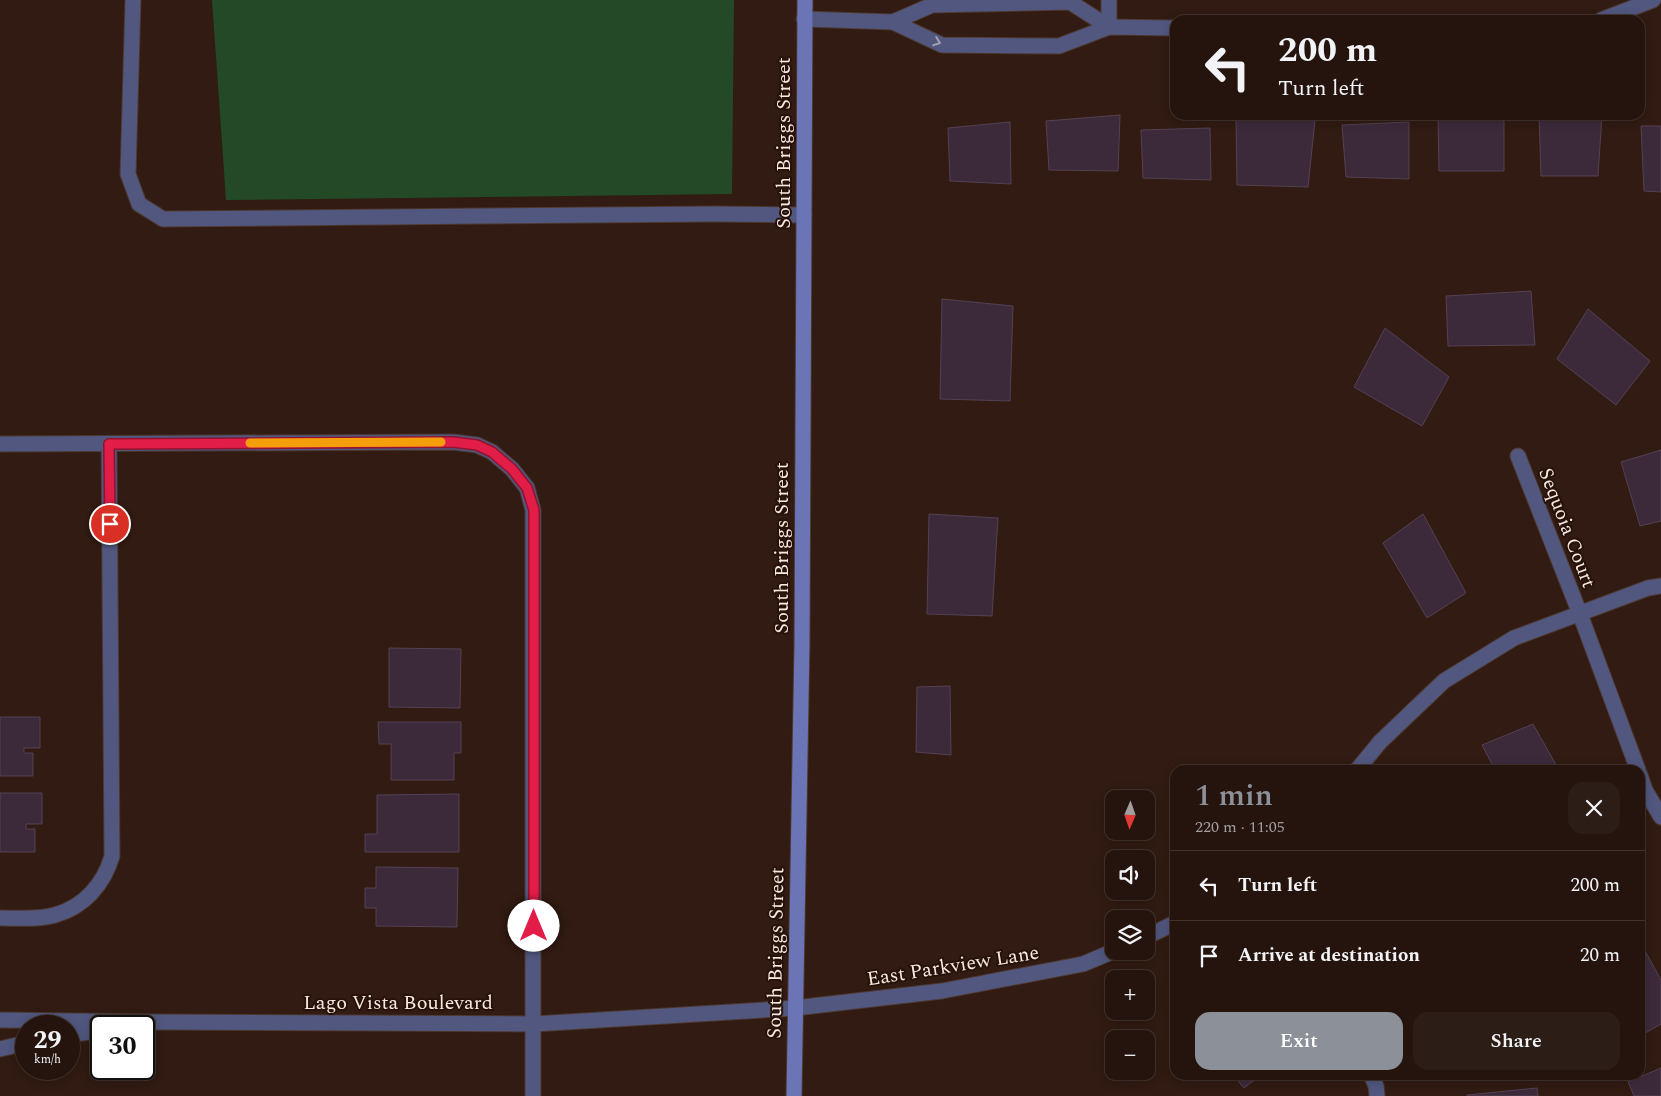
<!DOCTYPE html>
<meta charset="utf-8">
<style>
:root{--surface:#25140e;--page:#2d1d17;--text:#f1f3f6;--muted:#a39e9e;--line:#42332e;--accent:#8c9099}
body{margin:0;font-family:Spectral,serif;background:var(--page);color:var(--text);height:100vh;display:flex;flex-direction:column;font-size:19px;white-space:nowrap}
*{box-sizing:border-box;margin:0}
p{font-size:16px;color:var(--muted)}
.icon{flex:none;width:28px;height:28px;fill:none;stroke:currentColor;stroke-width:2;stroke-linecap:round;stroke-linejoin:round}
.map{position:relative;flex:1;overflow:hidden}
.drawer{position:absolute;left:1170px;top:765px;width:475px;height:315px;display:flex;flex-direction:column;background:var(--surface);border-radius:15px;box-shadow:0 2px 12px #0003,0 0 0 1px var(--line)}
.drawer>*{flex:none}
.guide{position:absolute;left:1170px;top:15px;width:475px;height:105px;border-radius:15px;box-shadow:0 2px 12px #0003,0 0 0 1px var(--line);background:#25140e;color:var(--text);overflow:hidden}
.needle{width:32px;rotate:182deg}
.controls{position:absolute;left:1105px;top:790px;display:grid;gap:10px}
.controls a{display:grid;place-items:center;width:50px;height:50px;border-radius:10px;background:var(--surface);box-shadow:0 2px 12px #0003,0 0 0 1px var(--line);font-size:25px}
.speed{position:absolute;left:15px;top:1015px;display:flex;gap:10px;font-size:25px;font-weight:700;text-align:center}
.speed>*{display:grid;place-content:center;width:65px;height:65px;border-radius:50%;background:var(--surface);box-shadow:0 2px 12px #0003,0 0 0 1px var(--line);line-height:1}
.speed small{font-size:12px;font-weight:400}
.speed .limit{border:2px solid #111;border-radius:8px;background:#fff;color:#111}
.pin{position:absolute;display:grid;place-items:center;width:42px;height:42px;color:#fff;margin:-21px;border:2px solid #fff;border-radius:50%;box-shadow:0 1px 5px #0007}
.me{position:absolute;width:55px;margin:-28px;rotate:0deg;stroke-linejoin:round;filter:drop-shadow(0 0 4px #0008)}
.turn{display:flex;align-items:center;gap:18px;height:105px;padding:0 25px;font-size:22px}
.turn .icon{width:65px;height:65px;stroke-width:2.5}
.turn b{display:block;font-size:35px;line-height:42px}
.round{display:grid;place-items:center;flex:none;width:52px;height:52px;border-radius:15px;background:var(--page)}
.overview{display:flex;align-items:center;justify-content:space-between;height:85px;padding:0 25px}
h1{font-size:30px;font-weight:600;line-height:38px;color:var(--accent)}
.cta{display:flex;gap:10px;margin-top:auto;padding:10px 25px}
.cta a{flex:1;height:58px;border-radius:15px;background:var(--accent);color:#fff;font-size:20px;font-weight:600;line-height:58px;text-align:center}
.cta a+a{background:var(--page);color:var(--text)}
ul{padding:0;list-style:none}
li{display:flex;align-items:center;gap:15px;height:70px;padding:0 25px;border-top:1px solid var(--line)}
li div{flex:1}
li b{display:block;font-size:19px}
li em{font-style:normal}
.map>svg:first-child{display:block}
</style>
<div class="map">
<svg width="1661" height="1096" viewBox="0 0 1661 1096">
<rect width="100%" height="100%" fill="#311b12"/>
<path fill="#234926" d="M212,0H734L732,194L226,200Z"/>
<g fill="#3c2a3b" stroke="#544153">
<path d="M1120,115L1118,171L1049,170L1046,121Z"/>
<path d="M1438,115L1504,117V171H1439Z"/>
<path d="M1539,115H1602L1598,176H1541Z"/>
<path d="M1236,120H1315L1308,187L1237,185Z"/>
<path d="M1010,122L1011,184L950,181L948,128Z"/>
<path d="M1409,122V179L1346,177L1342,125Z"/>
<path d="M1641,126H1661V192L1644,191Z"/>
<path d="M1210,128L1211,180L1143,178L1141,130Z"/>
<path d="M1531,291L1535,345L1448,346L1446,296Z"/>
<path d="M942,299L1013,306L1010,401L940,399Z"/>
<path d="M1588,309L1650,361L1616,405L1557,359Z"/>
<path d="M1385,328L1449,377L1422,426L1354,387Z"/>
<path d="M1661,450V521L1640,526L1621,462Z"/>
<path d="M929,514L998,518L992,616L927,614Z"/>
<path d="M1423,514L1466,593L1427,618L1383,543Z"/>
<path d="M389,648L461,649L460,708L389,707Z"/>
<path d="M950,686L951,755L916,752L917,687Z"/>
<path d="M0,717H40V748H24V753H33V776H0Z"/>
<path d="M378,722H461V753H454V780H391V744H379Z"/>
<path d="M1533,724L1559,770H1495L1482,745Z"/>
<path d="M0,793H42V824H26V829H35V852H0Z"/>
<path d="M459,794V852H365V834H377V795Z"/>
<path d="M376,867L458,868L457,927L376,926V908H365V888H376Z"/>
<path d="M1643,947L1661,980V1024L1640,1036V949Z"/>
<path d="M1661,1068V1096H1634L1628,1082Z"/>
<path d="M1233,1075H1261L1244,1088Z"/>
<path d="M1537,1088L1538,1096H1467V1095Z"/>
</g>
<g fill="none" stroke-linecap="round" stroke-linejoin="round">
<g stroke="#4d382f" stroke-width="17">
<path id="lane" d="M133,0L128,174L139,204L163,219L713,214L804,215"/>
</g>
<g stroke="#4d382f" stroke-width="17">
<g id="street">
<path d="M1109,0V27"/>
<path d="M804,19L893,22L942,45L1059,46L1109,27L1175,28"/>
<path d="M1601,20L1653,0"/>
<path d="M893,22L932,5L1070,2L1109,27"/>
<path d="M0,444L453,442L477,445L492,452L512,469L527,488L533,510V1096"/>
<path d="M1518,456L1580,614L1638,770"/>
<path d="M1357,770L1380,742L1444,681L1514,638L1648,588L1661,586"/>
<path d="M1640,775L1645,790L1661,817"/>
<path d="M0,918C17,918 38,920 55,915C84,907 104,884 112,856L109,444"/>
<path d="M1146,937L1175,923"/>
<path d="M0,1020L155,1022L534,1024L795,1008L942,991L1083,964L1114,951"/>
<path d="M69,1035L101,1030"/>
<path d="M0,1049L26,1043"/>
<path d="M1371,1075L1376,1086L1377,1096"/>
</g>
</g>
<g stroke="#4d382f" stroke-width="17">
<path id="secondary" d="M794,1096L802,643L805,0"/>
</g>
<use href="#lane" stroke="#51577f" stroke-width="15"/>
<use href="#street" stroke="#51577f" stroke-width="15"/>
<use href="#secondary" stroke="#6b74b4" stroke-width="15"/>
</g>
<defs><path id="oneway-chevron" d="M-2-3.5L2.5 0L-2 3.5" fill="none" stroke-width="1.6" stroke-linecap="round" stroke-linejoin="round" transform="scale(1.25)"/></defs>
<use stroke="#a4a0b0" href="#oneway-chevron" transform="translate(937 42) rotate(21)"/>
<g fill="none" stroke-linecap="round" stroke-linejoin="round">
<g stroke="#92132f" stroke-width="12">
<path id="route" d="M110,524L109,444L453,442L477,445L492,452L512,469L527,488L534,510V926"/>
</g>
<use href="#route" stroke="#e11d48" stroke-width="9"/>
<path stroke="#f59e0b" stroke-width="9" d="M250,443L441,442"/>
</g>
<g text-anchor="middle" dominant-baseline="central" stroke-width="4" stroke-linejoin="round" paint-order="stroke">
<g font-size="20" fill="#f8e8e2" stroke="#271209">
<text transform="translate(784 143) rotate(-90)">South Briggs Street</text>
<text transform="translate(1567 528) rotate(69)">Sequoia Court</text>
<text transform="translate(782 548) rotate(-90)">South Briggs Street</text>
<text transform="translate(776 953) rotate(-89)">South Briggs Street</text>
<text transform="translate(953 966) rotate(-9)">East Parkview Lane</text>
<text x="398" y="1003">Lago Vista Boulevard</text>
</g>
</g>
</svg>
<div class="controls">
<a><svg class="needle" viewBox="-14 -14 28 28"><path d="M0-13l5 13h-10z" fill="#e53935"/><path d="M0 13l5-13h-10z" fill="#a39e9e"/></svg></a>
<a><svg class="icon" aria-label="sound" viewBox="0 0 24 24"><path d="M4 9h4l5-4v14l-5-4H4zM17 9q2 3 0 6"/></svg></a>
<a><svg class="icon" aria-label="layers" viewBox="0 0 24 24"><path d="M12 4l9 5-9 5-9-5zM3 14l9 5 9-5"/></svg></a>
<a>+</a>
<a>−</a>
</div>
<div class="speed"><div>29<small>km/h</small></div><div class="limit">30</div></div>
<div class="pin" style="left:110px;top:524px;background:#d93025"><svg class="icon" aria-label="arrive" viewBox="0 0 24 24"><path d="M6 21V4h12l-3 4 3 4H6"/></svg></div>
<svg class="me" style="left:534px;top:926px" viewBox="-20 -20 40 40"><circle r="19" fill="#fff"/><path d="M0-13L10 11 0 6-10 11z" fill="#e11d48"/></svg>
<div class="guide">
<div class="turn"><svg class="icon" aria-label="left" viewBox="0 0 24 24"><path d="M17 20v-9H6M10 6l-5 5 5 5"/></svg><div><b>200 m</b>Turn left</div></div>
</div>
<section class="drawer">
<div class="overview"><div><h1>1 min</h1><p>220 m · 11:05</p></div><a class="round"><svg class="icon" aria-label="close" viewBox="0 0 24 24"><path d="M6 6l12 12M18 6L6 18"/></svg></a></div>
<ul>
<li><svg class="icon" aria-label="left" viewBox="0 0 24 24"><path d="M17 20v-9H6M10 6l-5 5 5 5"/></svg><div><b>Turn left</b></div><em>200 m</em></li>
<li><svg class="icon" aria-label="arrive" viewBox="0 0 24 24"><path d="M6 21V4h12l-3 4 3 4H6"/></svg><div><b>Arrive at destination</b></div><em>20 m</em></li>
</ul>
<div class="cta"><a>Exit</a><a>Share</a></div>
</section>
</div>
